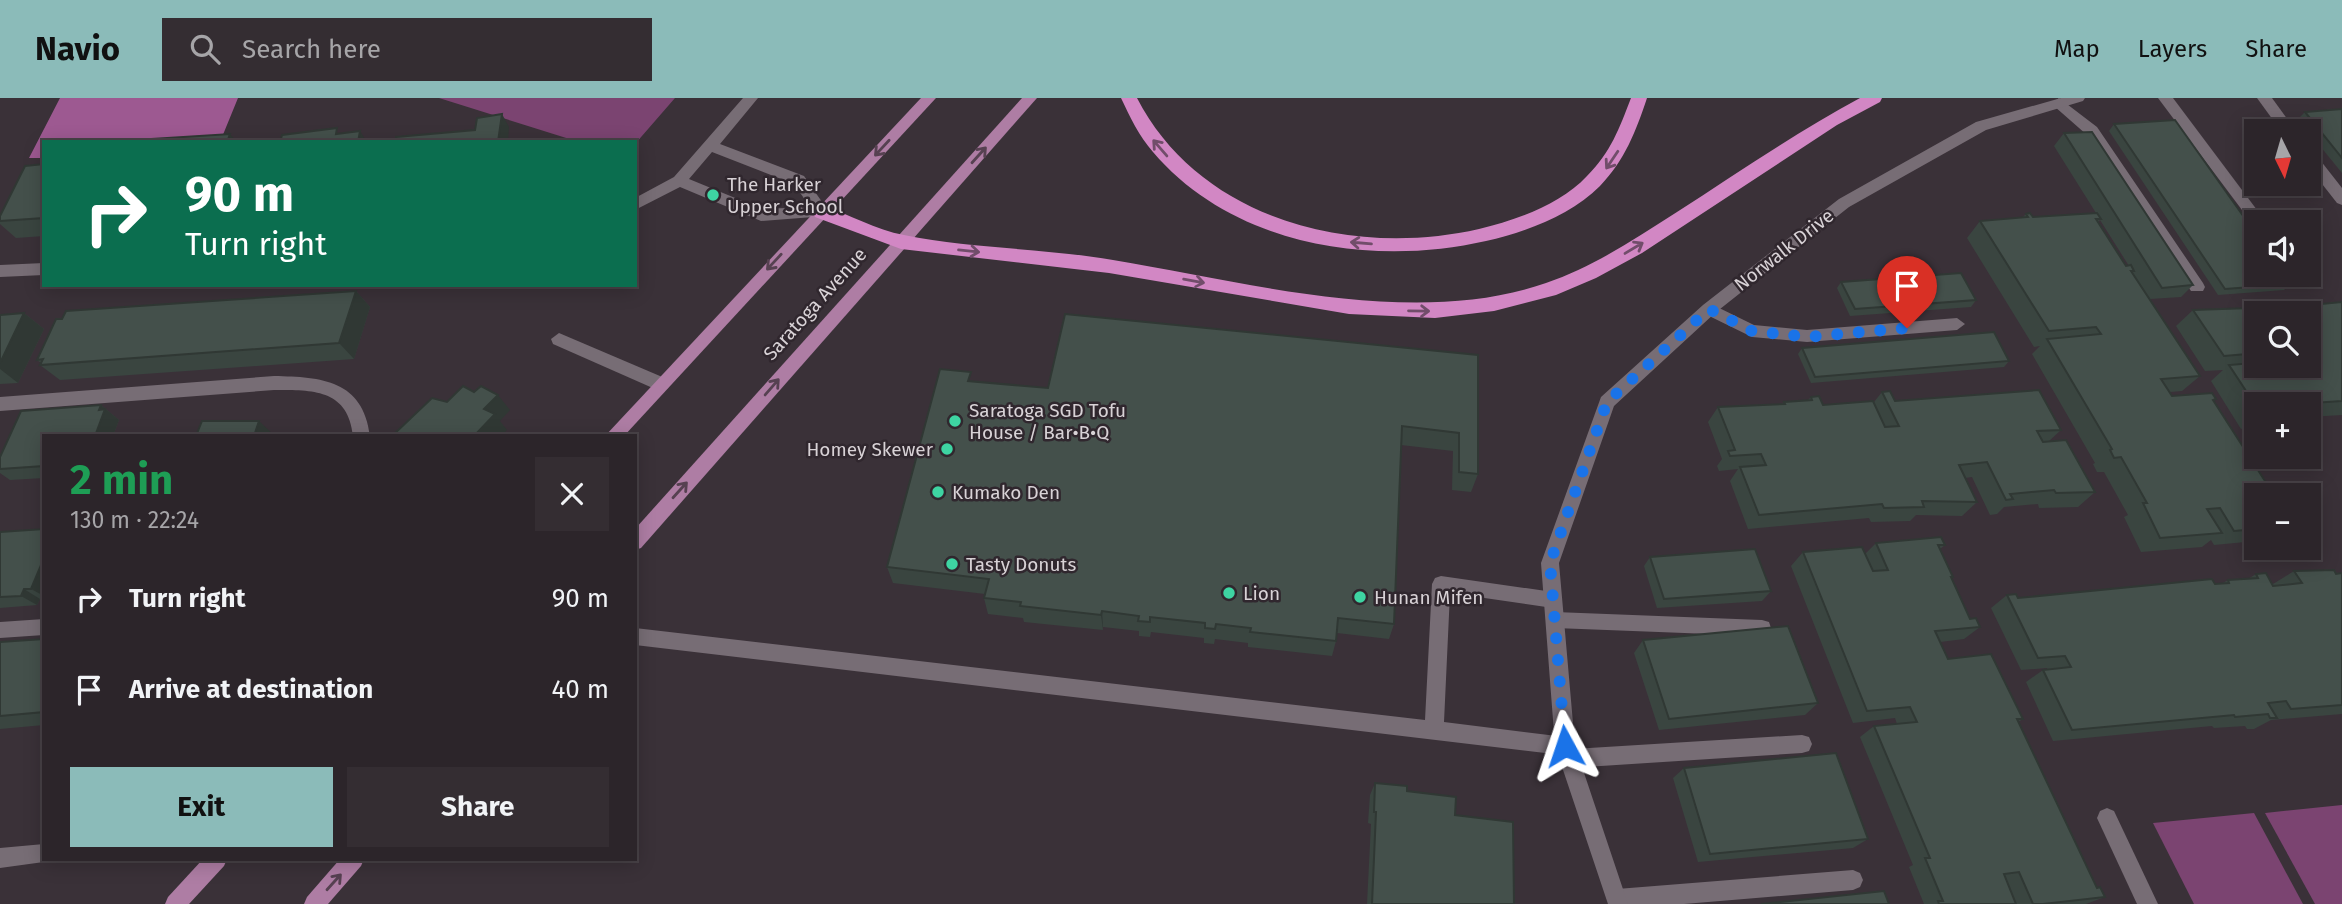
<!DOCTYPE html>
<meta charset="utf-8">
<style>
:root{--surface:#2c252a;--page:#342d32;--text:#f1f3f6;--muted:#a6a5a8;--line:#484247;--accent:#8bbbb9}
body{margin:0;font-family:"Fira Sans",sans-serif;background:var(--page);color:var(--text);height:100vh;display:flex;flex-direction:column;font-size:26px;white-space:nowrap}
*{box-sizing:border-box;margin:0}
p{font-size:23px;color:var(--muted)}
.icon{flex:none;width:38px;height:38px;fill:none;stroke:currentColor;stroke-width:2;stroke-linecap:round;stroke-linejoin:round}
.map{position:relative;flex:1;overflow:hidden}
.panel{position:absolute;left:42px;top:336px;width:595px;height:427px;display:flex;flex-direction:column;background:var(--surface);border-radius:0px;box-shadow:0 4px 18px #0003,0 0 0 2px var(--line)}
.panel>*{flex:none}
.hud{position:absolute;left:42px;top:42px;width:595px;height:147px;border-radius:0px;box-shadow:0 4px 18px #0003,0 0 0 2px var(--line);background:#0b6e4f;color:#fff;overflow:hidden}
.needle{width:46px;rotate:175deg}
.tools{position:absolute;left:2244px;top:21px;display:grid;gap:14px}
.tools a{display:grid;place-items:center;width:77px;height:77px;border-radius:0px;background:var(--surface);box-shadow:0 4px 18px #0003,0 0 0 2px var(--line);font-size:35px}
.pin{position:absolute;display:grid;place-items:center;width:60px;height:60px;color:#fff;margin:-72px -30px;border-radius:50% 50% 50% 0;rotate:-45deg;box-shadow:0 0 7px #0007}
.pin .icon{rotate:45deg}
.me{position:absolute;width:77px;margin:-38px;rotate:355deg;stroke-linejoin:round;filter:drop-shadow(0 0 5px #0008)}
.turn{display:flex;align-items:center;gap:24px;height:147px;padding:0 28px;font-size:32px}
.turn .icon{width:91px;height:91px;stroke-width:2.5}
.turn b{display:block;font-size:49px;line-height:60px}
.round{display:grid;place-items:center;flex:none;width:74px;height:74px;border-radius:0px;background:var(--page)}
.summary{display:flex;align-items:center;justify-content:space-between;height:119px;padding:0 28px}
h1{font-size:42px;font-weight:700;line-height:52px;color:#1e9e55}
.button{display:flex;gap:14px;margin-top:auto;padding:14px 28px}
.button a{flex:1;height:80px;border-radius:0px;background:var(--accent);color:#111;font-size:28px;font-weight:700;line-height:80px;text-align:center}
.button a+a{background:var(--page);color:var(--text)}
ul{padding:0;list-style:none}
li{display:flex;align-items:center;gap:21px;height:91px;padding:0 28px}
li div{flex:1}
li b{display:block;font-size:26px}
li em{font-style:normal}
header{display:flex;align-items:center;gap:42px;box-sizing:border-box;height:98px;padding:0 35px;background:var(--accent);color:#111}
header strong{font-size:33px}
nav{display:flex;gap:38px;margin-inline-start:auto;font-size:24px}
.search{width:490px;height:63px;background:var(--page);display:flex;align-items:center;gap:18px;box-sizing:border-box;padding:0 24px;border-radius:0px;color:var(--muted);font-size:26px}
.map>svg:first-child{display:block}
</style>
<header>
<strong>Navio</strong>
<div class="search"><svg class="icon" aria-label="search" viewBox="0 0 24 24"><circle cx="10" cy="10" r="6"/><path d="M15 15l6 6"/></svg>Search here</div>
<nav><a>Map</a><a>Layers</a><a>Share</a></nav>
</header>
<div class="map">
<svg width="2342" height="806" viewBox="0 0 2342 806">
<rect width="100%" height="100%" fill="#3a3138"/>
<g fill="#7b4471">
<path d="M439,0H675L635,46V44H579Z"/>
<path d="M2342,707V806H2315L2265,715Z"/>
<path d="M2254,715L2303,806H2194L2153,725Z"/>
</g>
<path fill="#9d5991" d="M60,0H238L220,44H44V60H29Z"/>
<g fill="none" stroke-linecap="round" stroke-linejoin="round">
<g fill="#776d75" fill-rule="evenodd">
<path d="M743,0H758L720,46L804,78L829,114L826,118L761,123L680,89L635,112V100L674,79ZM712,54L794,86L810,109L762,111L689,81Z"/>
<path d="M2059,0L2097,29L2203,185L2205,189L2203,193H2191L2087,37L2054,8L2052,5Z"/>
<path d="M2158,0H2173L2266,124H2256V129L2254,128Z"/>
<path d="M2257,0H2272L2296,33H2281Z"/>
<path d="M2308,52L2313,53L2342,90V107L2337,105L2308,68Z"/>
<path d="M44,165V177L0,179V167Z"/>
<path d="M2290,177H2308L2310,181L2302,187L2296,185Z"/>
<path d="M1709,205L1754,227L1807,232L1957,220L1965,226L1957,232L1807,244L1752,239L1703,215L1701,211Z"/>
<path d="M559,235L667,281L669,286L667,291H655L553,246L551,241Z"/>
<path d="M274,278C322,279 363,282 370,338H353C348,291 313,292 274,292L0,313V299Z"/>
<path d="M1441,478L1553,494L1559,496L1562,502L1559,508L1553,510L1450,495L1444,624L1565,639L1572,641L1573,651L1802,637L1809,639L1812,646L1809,653L1802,655L1570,670L1563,668L1560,661L1562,657L635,547V530L1425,622L1432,486L1435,480Z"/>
<path d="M1555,514L1762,522L1769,524L1771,530L1769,536L1762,538L1555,530L1548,528L1546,522L1548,516Z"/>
<path d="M44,521V537L0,540V524Z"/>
<path d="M2107,710L2114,713L2158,806H2137L2097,720L2100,713Z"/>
<path d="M44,746V761H52L51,763L0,770V750Z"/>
<path d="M1853,772L1860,775L1863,782L1860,789L1853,792L1684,806H1609L1607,801L1610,794L1617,791Z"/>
</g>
<path fill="#776d75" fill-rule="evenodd" d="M2061,0H2085L2083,3L1986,32L1849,109L1715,215L1614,308L1559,465L1575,648L1628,806H1608L1555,648L1541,465L1601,299L1703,207L1839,101L1976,24Z"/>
<g fill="#ae7da4" fill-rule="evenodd">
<path d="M921,0H936L624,338H605Z"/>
<path d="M1022,0H1037L641,450L635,452V431Z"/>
<path d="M203,761H227L224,768L189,806H165L168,799Z"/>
<path d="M340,761H364L361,768L328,806H304L307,799Z"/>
</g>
<g fill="#d287c4" fill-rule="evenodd">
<path d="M1121,0H1137C1200,122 1352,160 1479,131C1516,122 1560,107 1587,78C1611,54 1619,31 1631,0H1647C1636,33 1625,62 1600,88C1571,117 1526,134 1486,143C1372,169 1233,148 1153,54C1139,38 1130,19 1121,0Z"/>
<path d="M1860,0H1882L1880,4L1837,27L1642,155L1596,180L1556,197L1494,213L1435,220L1349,216L1109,175L901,151L815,119L812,114L815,109L821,107C849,116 876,132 904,137C973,151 1044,150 1113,162C1247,184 1414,231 1546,185C1593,169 1635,141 1677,114C1737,75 1797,34 1860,0Z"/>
</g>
</g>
<g fill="#3a4540" fill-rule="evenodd">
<path d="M2342,11V75L2298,21L2305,14Z"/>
<path d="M2114,26L2291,186L2284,192L2218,197L2109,33Z"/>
<path d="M2064,35L2193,187L2181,199L2150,201L2133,175L2200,278L2182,293L2170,294L2172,298L2216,301L2214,303L2256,397V443L2214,447L2211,442L2202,449L2141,454L2124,419L2128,417L2104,374H2097L2093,366L2095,365L2032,256L2040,248L2034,249L1967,140L1980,123L2022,120L2026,116L2033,119L2096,115L2054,48ZM2100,122L2129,168H2126L2098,124Z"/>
<path d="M44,66V138L16,140L0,126V123Z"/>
<path d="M1841,184L1976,202L1971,209L1850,218L1837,190Z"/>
<path d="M356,193L370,209L354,261L60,282L40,267L41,265L37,262Z"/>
<path d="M2342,204V317L2308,319V306H2256V328L2241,331L2211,283L2223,272L2205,273L2176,228L2193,212L2270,209L2275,205L2311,207Z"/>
<path d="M24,215L44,231L18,285L0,286V217Z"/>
<path d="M1802,250L2009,263L2004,269L1811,285L1798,256Z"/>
<path d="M1478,257V376L1471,394L1452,392L1453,353L1401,347L1394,526L1389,541L1337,535L1336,543L1332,558L1248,549V545L1215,541L1214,546L1204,545V540L1151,534L1150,539L1139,538V533L1103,529V532L1024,524L1023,520L988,516L984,500L985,496L893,485L887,469L973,283L1048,290Z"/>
<path d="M1882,294L1895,303L2061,332L2048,344L2095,394L2078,409L2039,410L2038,406L2004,409L1997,416L1990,417L1972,379L1965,380L1977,404L1962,418L1916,417L1910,423L1871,424L1869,420L1748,431L1730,383L1738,371L1719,373L1717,368L1722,361L1708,324L1718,309L1782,306L1784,304L1808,302L1811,299L1823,307L1874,304Z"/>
<path d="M101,307L119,322L113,338H44V380L10,382L0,375V359L21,313Z"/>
<path d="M44,431V500L40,501L37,507L0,510V434Z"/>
<path d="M1876,445L1945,447L1940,451L1953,479L1951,480L1970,521L1980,529L1964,541L1940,544L1948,561L2023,621L2018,624L2097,790L2105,799L2086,806H1924L1909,769L1913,767L1860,639L1874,628L1897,626L1895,620L1853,625L1791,468L1803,454L1865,456Z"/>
<path d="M1650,459L1771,493L1762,503L1657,510L1644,468Z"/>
<path d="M2294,473L2342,475V616L2271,622L2254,631H2247L2245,628L2214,630L2212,628L2053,643L2026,584L2043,572H2048L2047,570L2021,572L1991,510L2007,497L2018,500L2223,485L2228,482L2248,481L2256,476L2273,486Z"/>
<path d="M44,541V627L0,631V544Z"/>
<path d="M1643,542L1818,605L1805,617L1659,632L1634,555Z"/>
<path d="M1684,670L1868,741L1853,750L1698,764L1673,680Z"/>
<path d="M1375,685L1407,693L1455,717L1514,806H1367L1371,726L1368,725L1370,697Z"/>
</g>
<g fill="#303834">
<path d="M502,16L509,29L508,44H498Z"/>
<path d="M360,33L367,44H358Z"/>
<path d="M230,36L237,44H227Z"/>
<path d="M356,193L370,209L354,261L339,245Z"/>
<path d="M24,215L44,231L18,285L0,271V265Z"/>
<path d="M498,297L510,312L500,323L507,332L501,338H474L484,311Z"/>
<path d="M101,307L119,322L113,338H95L99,312Z"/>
<path d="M259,323L275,338H254Z"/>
<path d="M44,460V498L31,491Z"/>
<path d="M24,491L40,501L37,507L21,498Z"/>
<path d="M1102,513L1103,529V532L1101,517Z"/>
</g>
<g fill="#44504b" stroke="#303834" stroke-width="2" fill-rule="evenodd">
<path d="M2342,11V60L2305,14Z"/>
<path d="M502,16L498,44H382L396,42V39L475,32L477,20Z"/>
<path d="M2175,22L2256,136V177H2285L2291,186L2225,191L2114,26Z"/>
<path d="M337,30L336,36L360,33L358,44H280L282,37Z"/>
<path d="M2092,34L2193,187L2162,190L2064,35Z"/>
<path d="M230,36L227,44H136V42Z"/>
<path d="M44,66V120L0,123V118L25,68Z"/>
<path d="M2030,115L2033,119L2097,115L2101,121H2096L2126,168L2131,167L2134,173H2131L2200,278L2161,281L2172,298L2212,295L2216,301L2213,302L2274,397H2256V431L2234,433L2220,410L2207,411L2222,435L2160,440L2143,405H2147L2121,359L2114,360L2110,352L2112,351L2047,241L2101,236L2096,229L2049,233L1980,123L2028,119L2026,116Z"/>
<path d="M1961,175L1976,202L1855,211L1841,184Z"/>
<path d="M356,193L339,245L40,267L43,261L37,262L56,221H62L66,213Z"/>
<path d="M2310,204L2311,207L2342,204V303L2297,306H2256V308L2229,267L2254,265L2247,256L2224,258L2193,212L2278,209L2275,205ZM2256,215H2308V268H2256Z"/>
<path d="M24,215L0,265V217Z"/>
<path d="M1065,216L1478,257V376L1459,374V335L1402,328L1394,526L1338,520L1336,543L1250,534L1251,530L1216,526L1215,531L1205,530V525L1150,519V524L1138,523L1139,518L1102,513L1101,517L1020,508L1021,504L984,500L989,481L887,469L940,271L971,274L968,283L1048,290Z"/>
<path d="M1994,234L2009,263L1815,279L1802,250Z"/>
<path d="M463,288L474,294L481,288L498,297L484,311L495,316L474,338H392L432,300L447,304Z"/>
<path d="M2039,292L2061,332L2037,333L2043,344L2066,342L2095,394L2056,395L2054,392L2010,396L2013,401L2006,402L1987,364L1959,367L1977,404L1922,403L1924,409L1884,410L1882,406L1759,417L1740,369L1766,367L1761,356L1730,358L1728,353L1735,352L1718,309L1785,306L1784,304L1812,302L1811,299L1819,298L1823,307L1873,303L1885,329L1899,328L1882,294L1890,293L1895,303Z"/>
<path d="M101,307L99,312L105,311L95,338H44V368L0,371V359L21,313Z"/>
<path d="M202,323H259L254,338H196Z"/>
<path d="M44,431V460L31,491H24L21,498L0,499V434Z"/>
<path d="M1941,439L1945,447H1938L1953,479H1951L1970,521L1976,520L1980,529L1935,533L1948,561L1991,556L2023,621H2017L2097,790L2100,789L2105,799L2043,806H2033L2019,774L2004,776L2016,806H1939L1938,803H1943L1925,760H1930L1874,628L1917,624L1910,609L1867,613L1803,454L1862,449L1873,473L1888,472L1876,445Z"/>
<path d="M1755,451L1771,493L1664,501L1650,459Z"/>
<path d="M2334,472L2336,476L2342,475V607L2291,611L2286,603L2268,605L2277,620H2270L2268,616L2235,619L2234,617L2072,632L2043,572L2071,569L2065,558L2038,560L2007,497L2016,496L2018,500L2212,481L2215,486L2229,485L2228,482L2258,480L2256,476L2266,475L2273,488L2302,485L2294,473Z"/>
<path d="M1788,528L1818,605L1669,621L1643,542Z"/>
<path d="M44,541V614L0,618V544Z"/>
<path d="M1836,655L1868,741L1710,756L1684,670Z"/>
<path d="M1375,685L1407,688V693L1456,699L1455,717L1513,724L1514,806H1372L1376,714H1374Z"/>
<path d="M1884,793L1889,806H1761Z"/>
</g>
<defs><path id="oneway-shaft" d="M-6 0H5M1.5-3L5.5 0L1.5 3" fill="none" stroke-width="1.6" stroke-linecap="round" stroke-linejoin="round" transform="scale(1.75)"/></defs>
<g stroke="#564151">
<use href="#oneway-shaft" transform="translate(882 50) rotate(133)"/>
<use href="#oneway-shaft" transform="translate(979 57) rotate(-48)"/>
<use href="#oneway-shaft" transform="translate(774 164) rotate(133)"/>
<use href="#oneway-shaft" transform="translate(772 289) rotate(-49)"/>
<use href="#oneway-shaft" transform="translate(680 392) rotate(-48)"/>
<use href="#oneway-shaft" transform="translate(334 784) rotate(-48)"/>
</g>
<g stroke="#714d6a">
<use href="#oneway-shaft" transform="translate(1160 50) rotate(-131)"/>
<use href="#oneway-shaft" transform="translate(1612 62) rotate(124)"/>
<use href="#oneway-shaft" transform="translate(1361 145) rotate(-175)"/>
<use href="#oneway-shaft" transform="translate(1634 150) rotate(-31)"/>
<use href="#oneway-shaft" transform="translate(969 153) rotate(6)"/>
<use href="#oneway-shaft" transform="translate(1194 183) rotate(10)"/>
<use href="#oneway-shaft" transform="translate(1419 213) rotate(1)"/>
</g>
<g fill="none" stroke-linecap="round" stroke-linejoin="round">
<path stroke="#1a73e8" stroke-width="12" stroke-dasharray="0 21.6" d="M1565,648L1550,465L1607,304L1709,211L1752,233L1807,239L1907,230"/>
</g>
<g fill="#3ed4a2" stroke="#30272e" stroke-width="2.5">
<circle cx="713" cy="97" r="7"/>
<circle cx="955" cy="323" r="7"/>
<circle cx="947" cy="351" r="7"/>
<circle cx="938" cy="394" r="7"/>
<circle cx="952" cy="466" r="7"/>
<circle cx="1229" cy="495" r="7"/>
<circle cx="1360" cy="499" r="7"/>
</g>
<g text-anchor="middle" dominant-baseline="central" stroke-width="5" stroke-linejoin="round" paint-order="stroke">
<g font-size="19" fill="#d8d2d6" stroke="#30272e" text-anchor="start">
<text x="727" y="86">The Harker<tspan x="727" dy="22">Upper School</tspan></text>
<text x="969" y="312">Saratoga SGD Tofu<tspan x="969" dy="22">House / Bar•B•Q</tspan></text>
<text x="933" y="351" text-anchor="end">Homey Skewer</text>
<text x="952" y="394">Kumako Den</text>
<text x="966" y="466">Tasty Donuts</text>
<text x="1243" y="495">Lion</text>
<text x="1374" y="499">Hunan Mifen</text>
</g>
<g font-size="19" fill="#d8d2d6" stroke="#30272e">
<text transform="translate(1784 152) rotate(-38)">Norwalk Drive</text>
<text transform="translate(815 206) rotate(-48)">Saratoga Avenue</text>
</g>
</g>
</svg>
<div class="tools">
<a><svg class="needle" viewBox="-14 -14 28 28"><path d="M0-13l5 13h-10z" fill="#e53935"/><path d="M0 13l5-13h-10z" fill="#a6a5a8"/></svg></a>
<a><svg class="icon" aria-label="sound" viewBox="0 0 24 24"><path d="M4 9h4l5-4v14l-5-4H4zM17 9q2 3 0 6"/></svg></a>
<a><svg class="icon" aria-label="search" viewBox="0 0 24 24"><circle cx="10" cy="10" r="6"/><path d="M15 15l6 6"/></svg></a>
<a>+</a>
<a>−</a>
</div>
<div class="pin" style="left:1907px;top:230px;background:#d93025"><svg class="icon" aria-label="arrive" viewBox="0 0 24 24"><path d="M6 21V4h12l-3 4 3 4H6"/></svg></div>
<svg class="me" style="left:1565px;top:648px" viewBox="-20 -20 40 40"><path d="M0-17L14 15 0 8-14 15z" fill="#1a73e8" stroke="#fff" stroke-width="4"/></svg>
<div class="hud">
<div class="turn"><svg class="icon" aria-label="right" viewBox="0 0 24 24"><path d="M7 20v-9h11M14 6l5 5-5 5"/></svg><div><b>90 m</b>Turn right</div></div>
</div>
<section class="panel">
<div class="summary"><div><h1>2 min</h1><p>130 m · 22:24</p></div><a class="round"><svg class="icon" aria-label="close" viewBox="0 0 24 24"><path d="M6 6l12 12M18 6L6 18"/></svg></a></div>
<ul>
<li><svg class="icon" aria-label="right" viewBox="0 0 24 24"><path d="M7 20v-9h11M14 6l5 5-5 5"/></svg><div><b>Turn right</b></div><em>90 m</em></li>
<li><svg class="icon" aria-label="arrive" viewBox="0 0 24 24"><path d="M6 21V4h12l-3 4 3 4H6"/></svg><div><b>Arrive at destination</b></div><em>40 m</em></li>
</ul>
<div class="button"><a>Exit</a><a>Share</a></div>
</section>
</div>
